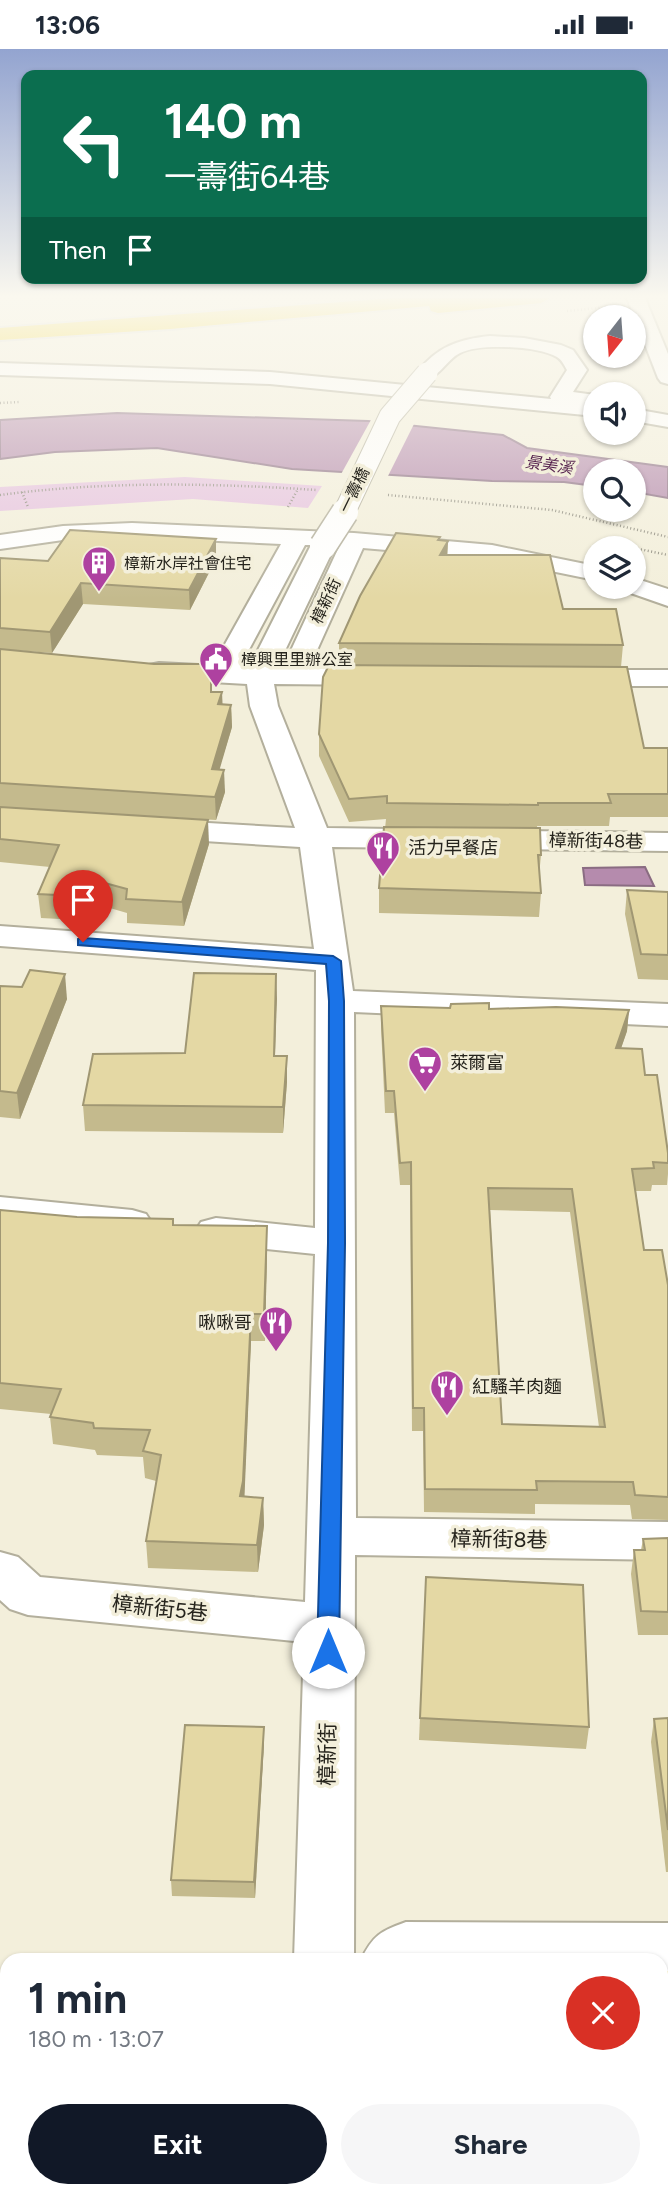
<!DOCTYPE html>
<meta charset="utf-8">
<style>
:root{--surface:#fff;--page:#f6f6f7;--text:#1f2937;--muted:#747a83;--accent:#111827}
body{margin:0;font-family:Figtree,"Noto Sans TC",sans-serif;background:var(--page);color:var(--text);height:100vh;display:flex;flex-direction:column;font-size:26px;white-space:nowrap}
*{box-sizing:border-box;margin:0}
p{font-size:23px;color:var(--muted)}
.icon{flex:none;width:38px;height:38px;fill:none;stroke:currentColor;stroke-width:2;stroke-linecap:round;stroke-linejoin:round}
.map{position:relative;flex:1;overflow:hidden}
.sheet{position:absolute;left:0px;top:1904px;width:668px;height:245px;display:flex;flex-direction:column;background:var(--surface);border-radius:21px 21px 0 0;box-shadow:0 2px 5px #0004}
.sheet>*{flex:none}
.top-card{position:absolute;left:21px;top:21px;width:626px;height:214px;border-radius:14px;box-shadow:0 2px 5px #0004;background:#0b6e4f;color:#fff;overflow:hidden}
.needle{width:46px;rotate:197deg}
.controls{position:absolute;left:583px;top:256px;display:grid;gap:14px}
.controls a{display:grid;place-items:center;width:63px;height:63px;border-radius:50%;background:var(--surface);box-shadow:0 2px 5px #0004;font-size:35px}
.pin{position:absolute;display:grid;place-items:center;width:60px;height:60px;color:#fff;margin:-72px -30px;border-radius:50% 50% 50% 0;rotate:-45deg;box-shadow:0 0 7px #0007}
.pin .icon{rotate:45deg}
.me{position:absolute;width:77px;margin:-38px;rotate:0deg;stroke-linejoin:round;filter:drop-shadow(0 0 5px #0008)}
.turn{display:flex;align-items:center;gap:24px;height:147px;padding:0 28px;font-size:32px}
.turn .icon{width:91px;height:91px;stroke-width:2.5}
.turn b{display:block;font-size:49px;line-height:60px}
.then{display:flex;align-items:center;height:66px;padding:0 28px;background:#0003;gap:14px;font-size:26px}
.round{display:grid;place-items:center;flex:none;width:74px;height:74px;border-radius:37px;background:var(--page)}
.head{display:flex;align-items:center;justify-content:space-between;height:119px;padding:0 28px}
h1{font-size:42px;font-weight:700;line-height:52px}
.primary-button{display:flex;gap:14px;margin-top:auto;padding:14px 28px}
.primary-button a{flex:1;height:80px;border-radius:42px;background:var(--accent);color:#fff;font-size:28px;font-weight:700;line-height:80px;text-align:center}
.primary-button a+a{background:var(--page);color:var(--text)}
.status{display:flex;justify-content:space-between;align-items:center;height:49px;padding:0 35px;background:var(--surface);direction:ltr}
.status svg{height:19px;fill:currentColor}
.map>svg:first-child{display:block}
</style>
<div class="status"><b>13:06</b><svg viewBox="0 0 49 12"><path d="M0 12V9h3v3zM5 12V6h3v6zM10 12V3h3v9zM15 12V0h3v12zM26 1h20v11H26zM47 4h2v5h-2z"/></svg></div>
<div class="map">
<svg width="668" height="2149" viewBox="0 0 668 2149">
<rect width="100%" height="100%" fill="#f3efdb"/>
<g fill="#e6c3df">
<path d="M185,428L322,437L308,459L193,450L0,462V438Z"/>
<path d="M662,2099L668,2105V2149H540L539,2142H662Z"/>
</g>
<g fill="#b58bad" stroke="#8a6c82" stroke-width="2">
<path d="M117,364L368,372L503,386L527,399L668,418V449L634,443V422H595V437L564,433L492,432L292,420L157,399L55,403L0,410V371Z"/>
<path d="M645,818L654,837L585,836L583,819Z"/>
</g>
<path fill="#f3efdb" d="M372,369L415,373L387,429L340,427Z"/>
<g fill="none" stroke-linecap="round" stroke-linejoin="round">
<g stroke="#b3af9c" stroke-width="4">
<g id="minor">
<path d="M627,249H645L668,305V335L661,333L658,329Z"/>
<path d="M490,287L524,289L561,296L573,301L587,321L573,343L595,346V367L270,335L0,326V314L270,323L551,350L550,348L567,321C564,316 562,311 557,308C538,297 479,294 460,304C444,312 439,333 420,328L417,324C436,298 459,290 490,287Z"/>
<path d="M634,360L668,366V378L634,372Z"/>
<path d="M132,474L354,484L492,496L595,517V531L492,510L363,499L309,619L375,620L385,622L389,628L385,634L375,636L274,635L278,657L327,779L668,784V802L332,798L353,942L668,955V977L354,963L356,1469L668,1473V1511L355,1506L354,1911H294L304,1593L28,1566L10,1560L0,1551V1503L18,1508L40,1528L305,1553L315,1205L216,1195L201,1191L195,1182L201,1173L216,1169L315,1179L316,921L0,897V877L314,900L300,798L156,789L145,787L140,780L145,773L156,771L295,779L250,657L247,635L159,630L149,628L145,622L149,616L159,614L218,617L215,613L281,495L132,488L63,491L0,500V486L63,477ZM305,496H311L252,613L244,610ZM335,497L339,498L287,610L280,612Z"/>
<path d="M634,529L668,540V557L625,542L622,537H634Z"/>
<path d="M579,621H668V637H579L569,635L565,629L569,623Z"/>
<path d="M0,1148L132,1161L146,1165L152,1174L146,1183L132,1187L0,1174Z"/>
<path d="M406,1873L668,1874V1928H662V1911H361C373,1886 381,1882 406,1873Z"/>
<rect x="326" y="2142" width="64" height="7"/>
</g>
</g>
<g stroke="#d8d8d6" stroke-width="4">
<g id="major">
<rect x="662" y="1922" width="6" height="56"/>
<rect x="0" y="1929" width="7" height="56"/>
<path d="M662,1985L668,1986V2081L662,2078Z"/>
</g>
</g>
<g stroke="#d8d8d6" stroke-width="4">
<path id="highway" d="M394,249H550L541,254L438,264L431,262L429,257L170,280L0,291V279Z"/>
</g>
<g stroke="#8b887b" stroke-width="2.5" stroke-dasharray="1 2.5" stroke-linecap="butt">
<path d="M567,262L607,258"/>
<path d="M0,354L20,353"/>
<path d="M22,443L28,458"/>
<path d="M0,446C106,432 211,434 317,441"/>
<path d="M388,446L552,461L668,488"/>
<path d="M288,458L298,440"/>
<path d="M602,494L629,499"/>
<path d="M634,499L668,506"/>
</g>
<use href="#minor" fill="#fff" fill-rule="evenodd"/>
<use href="#major" fill="#f5e168" fill-rule="evenodd"/>
<use href="#highway" fill="#efcd03" fill-rule="evenodd"/>
<g stroke="#b3af9c" stroke-width="23" stroke-linecap="butt">
<path id="minor-bridge-far1" d="M344,464L390,367L427,324"/>
</g>
<g stroke="#b3af9c" stroke-width="29" stroke-linecap="butt">
<path id="minor-bridge" d="M323,497L345,463"/>
</g>
<use href="#minor-bridge-far1" stroke="#fff" stroke-width="21"/>
<use href="#minor-bridge" stroke="#fff" stroke-width="26"/>
</g>
<g fill="#c4ba8d" fill-rule="evenodd">
<path d="M216,490V510L190,561L83,555L52,604L0,600L212,643L222,655L231,656L232,678L219,720L225,743L216,771L0,758L209,795L184,877L127,874V864L103,857L97,872L41,869L38,845L50,818L0,813V509L48,512Z"/>
<path d="M440,492H448L447,506L563,560L623,596L621,618L644,699H668V768H610L609,777H537L541,806L539,827L541,844L539,868L379,864V839L386,770L349,773L319,707V685L545,617L339,616V594Z"/>
<path d="M627,841L668,843V931L638,930L625,865Z"/>
<path d="M276,925L275,1007L287,1033L283,1084L85,1082L83,1056L185,1004Z"/>
<path d="M0,937L67,950L20,1070L0,1068Z"/>
<path d="M381,957L489,960L629,961L627,982L621,999L645,1026L668,1104V1125L667,1136H652L651,1142H636L644,1201L668,1236V1471L632,1470L630,1456L535,1455V1465L424,1463L423,1382H412L410,1136H400L394,1064H385L381,978ZM490,1161L570,1163L599,1378L502,1375Z"/>
<path d="M0,1161L77,1168L173,1170L174,1176L267,1177V1203L265,1292H251L244,1447L263,1449L264,1476L258,1523L148,1519L146,1492L156,1432L145,1429L143,1408L97,1406L95,1401L53,1395L50,1368L51,1365L0,1360Z"/>
<path d="M668,1489V1586H638L631,1525L634,1501H641L643,1490Z"/>
<path d="M426,1528L589,1678L586,1700L419,1691Z"/>
<path d="M668,1669V1823H666L651,1693L654,1670Z"/>
<path d="M264,1678V1695L255,1849L172,1847L171,1831Z"/>
</g>
<g fill="#a09773">
<path d="M216,490V510L190,561L189,541Z"/>
<path d="M448,492L447,513L440,506Z"/>
<path d="M81,534L83,555L52,604L50,583Z"/>
<path d="M222,643L223,665L218,655Z"/>
<path d="M231,656L232,678L213,743L212,720Z"/>
<path d="M224,721L225,743L216,771L215,748Z"/>
<path d="M208,771L209,795L184,877L182,853Z"/>
<path d="M101,833L103,857L97,872L96,848Z"/>
<path d="M65,925L67,950L20,1070L17,1044Z"/>
<path d="M276,925L277,950L274,1033V1007Z"/>
<path d="M629,961L627,982L614,1020L616,999Z"/>
<path d="M287,1007V1033L283,1084V1058Z"/>
<path d="M267,1177V1203L265,1292L264,1265Z"/>
<path d="M251,1265V1292L244,1459L240,1447Z"/>
<path d="M263,1449L264,1476L258,1523L257,1496Z"/>
<path d="M264,1678V1695L255,1849L254,1833Z"/>
</g>
<g fill="#e4d8a4" stroke="#a09773" stroke-width="2" fill-rule="evenodd">
<path d="M70,481L216,490L189,541L81,534L50,583L0,579V509L48,512Z"/>
<path d="M396,484L440,488L438,491L448,492L440,506H550L563,560H616L623,596L339,594L360,547Z"/>
<path d="M0,600L154,615H211V643H222L218,655L231,656L212,720L224,721L215,748L0,734Z"/>
<path d="M329,616L627,618L644,699H668V745H608L611,754H538V756L387,754V747L349,750L319,685L323,628Z"/>
<path d="M0,758L208,771L182,853L126,850L127,840L101,833L96,848L38,845L59,796L0,790Z"/>
<path d="M384,778L540,779L541,806H538L541,844L379,839Z"/>
<path d="M627,841L668,843V906L641,905Z"/>
<path d="M30,921L65,925L17,1044L0,1042V937L22,938Z"/>
<path d="M194,924L276,925L274,1007H287L283,1058L83,1056L93,1005L185,1004Z"/>
<path d="M489,954V960L556,958L629,961L616,999L642,1000L645,1026H657L668,1104V1114L653,1113L654,1119L632,1120L644,1201H662L668,1236V1448L635,1446L633,1433L536,1432L537,1441L425,1440L424,1359H413L411,1113L400,1114L394,1042H386L381,957L450,959L451,955ZM488,1139L572,1140L605,1378L502,1375Z"/>
<path d="M0,1161L77,1168L173,1170V1176L267,1177L264,1265H251L243,1432L240,1447L263,1449L257,1496L146,1492L161,1406L143,1402L150,1381L94,1379L93,1374L50,1368L61,1340L0,1334Z"/>
<path d="M668,1489V1563L641,1562L634,1501H645L643,1490Z"/>
<path d="M426,1528L583,1536L589,1678L420,1669Z"/>
<path d="M668,1669V1781L654,1670Z"/>
<path d="M185,1676L264,1678L254,1833L171,1831Z"/>
<path d="M0,2036H7V2142H351L352,2149H0Z"/>
</g>
<linearGradient id="sky" x2="0" y2="1"><stop stop-color="#93a4d0"/><stop offset="0.45" stop-color="#faf8ef"/><stop offset="1" stop-color="#faf8ef" stop-opacity="0"/></linearGradient>
<rect width="668" height="550" fill="url(#sky)"/>
<path fill="#1a73e8" stroke="#114b97" stroke-width="2" d="M83,889L333,907L341,912L344,952L345,1194L339,1603L336,1609L328,1612L321,1609L317,1603L328,1194L329,952L326,915L78,896V890Z"/>
<defs>
<g id="building-pin" transform="scale(1.75)"><path d="M0 17L-7.5 6A9.5 9.5 0 1 1 7.5 6Z" fill="#ae41a0" stroke="#f3efdb"/><path d="M-4-6H4V6H1V3H-1V6H-4ZM-2.5-4.3h1.7v1.8h-1.7ZM.8-4.3h1.7v1.8H.8ZM-2.5-1h1.7V.8h-1.7ZM.8-1h1.7V.8H.8Z" fill="#fff"/></g>
<g id="civic-pin" transform="scale(1.75)"><path d="M0 17L-7.5 6A9.5 9.5 0 1 1 7.5 6Z" fill="#ae41a0" stroke="#f3efdb"/><path d="M-.6-6.5H3V-4.5H.6V-3L4-1V1h2V6H-6V1h2V-1L-.6-3ZM-1.2 2.5V6h2.4V2.5Z" fill="#fff"/></g>
<g id="restaurant-pin" transform="scale(1.75)"><path d="M0 17L-7.5 6A9.5 9.5 0 1 1 7.5 6Z" fill="#ae41a0" stroke="#f3efdb"/><path d="M-5-6h1v4h1v-4h1v4h1v-4h1v5L-1.5 .5V6h-2V.5L-5-1ZM5-6V6H3V1.5H1.5Q1.5-4 5-6Z" fill="#fff"/></g>
<g id="supermarket-pin" transform="scale(1.75)"><path d="M0 17L-7.5 6A9.5 9.5 0 1 1 7.5 6Z" fill="#ae41a0" stroke="#f3efdb"/><path d="M-6-5.5h2.5l.6 2H6L4.5 2H-2.5L-4.4-4H-6ZM-1.5 3.2a1.3 1.3 0 1 0 .1 0ZM3 3.2a1.3 1.3 0 1 0 .1 0Z" fill="#fff"/></g>
</defs>
<g fill-rule="evenodd">
<use href="#building-pin" x="99" y="514"/>
<use href="#civic-pin" x="216" y="610"/>
<use href="#restaurant-pin" x="383" y="799"/>
<use href="#supermarket-pin" x="425" y="1014"/>
<use href="#restaurant-pin" x="276" y="1274"/>
<use href="#restaurant-pin" x="447" y="1338"/>
</g>
<g text-anchor="middle" dominant-baseline="central" stroke-width="7" stroke-linejoin="round" paint-order="stroke">
<g font-size="16" font-style="italic" fill="#521e4b" stroke="#f3efdb">
<text transform="translate(549 416) rotate(8)">景美溪</text>
</g>
<g font-size="16" fill="#26241d" stroke="#f3efdb">
<text transform="translate(354 441) rotate(-64)">一壽橋</text>
<text transform="translate(326 552) rotate(-65)">樟新街</text>
</g>
<g font-size="16" fill="#26241d" stroke="#f3efdb" text-anchor="start">
<text x="124" y="514">樟新水岸社會住宅</text>
<text x="241" y="610">樟興里里辦公室</text>
</g>
<g font-size="18" fill="#26241d" stroke="#f3efdb">
<text transform="translate(596 792) rotate(1)">樟新街48巷</text>
</g>
<g font-size="18" fill="#26241d" stroke="#f3efdb" text-anchor="start">
<text x="408" y="799">活力早餐店</text>
<text x="450" y="1014">萊爾富</text>
<text x="252" y="1274" text-anchor="end">啾啾哥</text>
<text x="472" y="1338">紅騷羊肉麵</text>
</g>
<g font-size="21" fill="#26241d" stroke="#f3efdb">
<text transform="translate(499 1490) rotate(1)">樟新街8巷</text>
<text transform="translate(160 1559) rotate(6)">樟新街5巷</text>
<text transform="translate(327 1705) rotate(-89)">樟新街</text>
</g>
</g>
</svg>
<div class="controls">
<a><svg class="needle" viewBox="-14 -14 28 28"><path d="M0-13l5 13h-10z" fill="#e53935"/><path d="M0 13l5-13h-10z" fill="#747a83"/></svg></a>
<a><svg class="icon" aria-label="sound" viewBox="0 0 24 24"><path d="M4 9h4l5-4v14l-5-4H4zM17 9q2 3 0 6"/></svg></a>
<a><svg class="icon" aria-label="search" viewBox="0 0 24 24"><circle cx="10" cy="10" r="6"/><path d="M15 15l6 6"/></svg></a>
<a><svg class="icon" aria-label="layers" viewBox="0 0 24 24"><path d="M12 4l9 5-9 5-9-5zM3 14l9 5 9-5"/></svg></a>
</div>
<div class="pin" style="left:83px;top:893px;background:#d93025"><svg class="icon" aria-label="arrive" viewBox="0 0 24 24"><path d="M6 21V4h12l-3 4 3 4H6"/></svg></div>
<svg class="me" style="left:328px;top:1603px" viewBox="-20 -20 40 40"><circle r="19" fill="#fff"/><path d="M0-13L10 11 0 6-10 11z" fill="#1a73e8"/></svg>
<div class="top-card">
<div class="turn"><svg class="icon" aria-label="left" viewBox="0 0 24 24"><path d="M17 20v-9H6M10 6l-5 5 5 5"/></svg><div><b>140 m</b>一壽街64巷</div></div>
<div class="then">Then<svg class="icon" aria-label="arrive" viewBox="0 0 24 24"><path d="M6 21V4h12l-3 4 3 4H6"/></svg></div>
</div>
<section class="sheet">
<div class="head"><div><h1>1 min</h1><p>180 m · 13:07</p></div><a class="round" style="background:#d93025;color:#fff"><svg class="icon" aria-label="close" viewBox="0 0 24 24"><path d="M6 6l12 12M18 6L6 18"/></svg></a></div>
<div class="primary-button"><a>Exit</a><a>Share</a></div>
</section>
</div>
